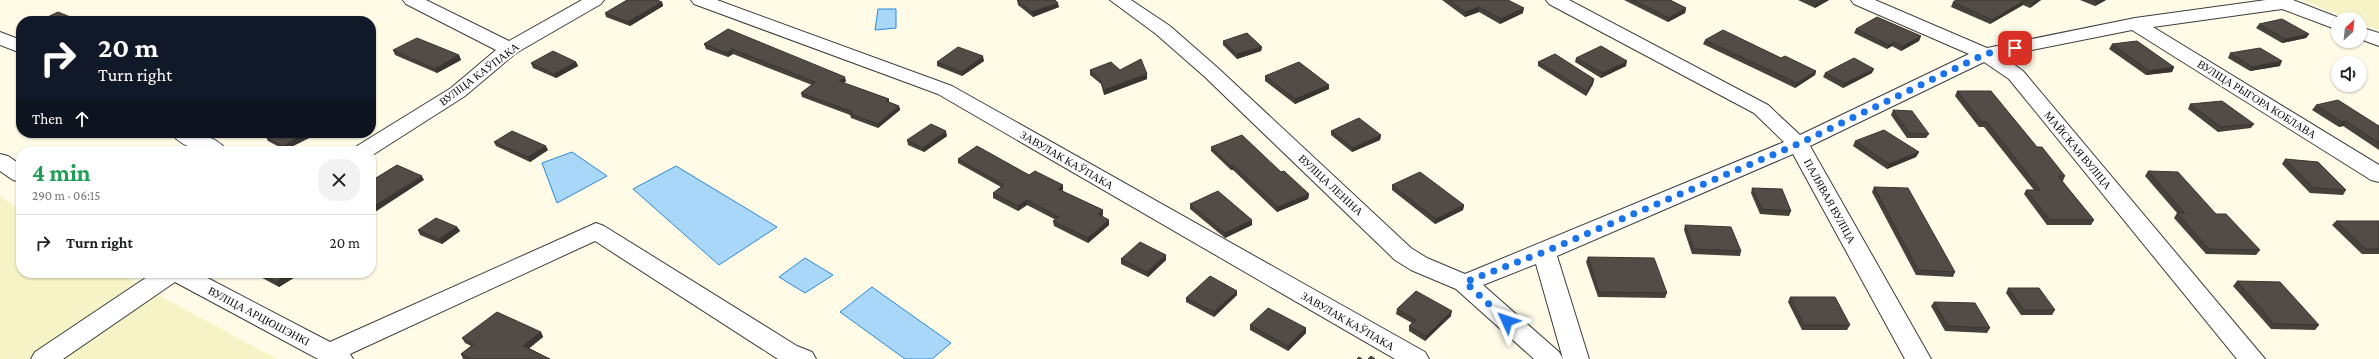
<!DOCTYPE html>
<meta charset="utf-8">
<style>
:root{--surface:#fff;--page:#f2f2f2;--text:#202124;--muted:#757577;--line:#e0e0e0}
body{margin:0;font-family:"Crimson Pro",serif;background:var(--page);color:var(--text);height:100vh;display:flex;flex-direction:column;font-size:15px;white-space:nowrap}
*{box-sizing:border-box;margin:0}
p{font-size:13px;color:var(--muted)}
.icon{flex:none;width:22px;height:22px;fill:none;stroke:currentColor;stroke-width:2;stroke-linecap:round;stroke-linejoin:round}
.map{position:relative;flex:1;overflow:hidden}
.sheet{position:absolute;left:16px;top:146px;width:360px;height:132px;display:flex;flex-direction:column;background:var(--surface);border-radius:16px;box-shadow:0 1px 3px #0004}
.sheet>*{flex:none}
.guide{position:absolute;left:16px;top:16px;width:360px;height:122px;border-radius:16px;box-shadow:0 1px 3px #0004;background:#111827;color:#fff;overflow:hidden}
.needle{width:26px;rotate:27deg}
.tools{position:absolute;left:2331px;top:12px;display:grid;gap:8px}
.tools a{display:grid;place-items:center;width:36px;height:36px;border-radius:50%;background:var(--surface);box-shadow:0 1px 3px #0004;font-size:20px}
.pin{position:absolute;display:grid;place-items:center;width:34px;height:34px;color:#fff;margin:-17px;border-radius:8px;box-shadow:0 2px 6px #0006}
.me{position:absolute;width:44px;margin:-22px;rotate:312deg;stroke-linejoin:round;filter:drop-shadow(0 0 3px #0008)}
.turn{display:flex;align-items:center;gap:14px;height:84px;padding:0 16px;font-size:18px}
.turn .icon{width:52px;height:52px;stroke-width:2.5}
.turn b{display:block;font-size:28px;line-height:34px}
.then{display:flex;align-items:center;height:38px;padding:0 16px;background:#0003;gap:8px;font-size:15px}
.round{display:grid;place-items:center;flex:none;width:42px;height:42px;border-radius:16px;background:var(--page)}
.overview{display:flex;align-items:center;justify-content:space-between;height:68px;padding:0 16px}
h1{font-size:24px;font-weight:700;line-height:30px;color:#1e9e55}
ul{padding:0;list-style:none}
li{display:flex;align-items:center;gap:12px;height:56px;padding:0 16px;border-top:1px solid var(--line)}
li div{flex:1}
li b{display:block;font-size:15px}
li em{font-style:normal}
.map>svg:first-child{display:block}
</style>
<div class="map">
<svg width="2379" height="359" viewBox="0 0 2379 359">
<rect width="100%" height="100%" fill="#fffbe7"/>
<g fill="#f6f4c6">
<path d="M2302,0H2379V30L2360,23V19H2350Z"/>
<path d="M0,196L21,210V273H118L277,359H0Z"/>
</g>
<g fill="#a8d7fa" stroke="#2b89d5">
<path d="M878,9H896V28L875,30Z"/>
<path d="M572,152L607,176L557,203L542,163Z"/>
<path d="M676,166L777,227L719,265L633,189Z"/>
<path d="M805,258L833,275L805,293L779,277Z"/>
<path d="M872,287L951,343L932,359H905L840,312Z"/>
</g>
<g fill="none" stroke-linecap="round" stroke-linejoin="round">
<g stroke="#3d3d3d" stroke-width="2">
<g id="minor">
<path d="M403,0H426L509,41L582,0H604L601,4L516,53L465,96L371,156V151H354L357,146L451,88L496,50L406,4Z"/>
<path d="M691,0H717L952,86L1425,352L1429,359H1395L938,94L694,4Z"/>
<path d="M1110,0H1131L1170,26L1219,69L1411,248L1427,258L1465,274L1784,142L1754,113L1549,4L1546,0H1569L1768,105L1800,135L1969,54L1854,4L1851,0H1875L1987,48L2135,18L2266,0H2293L2342,19H2338V30L2282,9L2153,27L2379,165V182L2371,180L2132,30L2002,56L2023,71L2265,359H2237L2009,79L1984,62L1810,146L1931,359H1905L1793,154L1557,256L1589,359H1563L1536,264L1483,285L1559,352L1563,359H1534L1456,289L1411,270L1395,260L1205,77L1156,34Z"/>
<path d="M2360,27L2379,33V46L2360,39Z"/>
<path d="M0,32L21,40V53L0,45Z"/>
<path d="M171,133C190,133 215,133 227,151C208,151 184,151 171,133Z"/>
<path d="M0,154L8,156L21,165V182L13,180L0,171Z"/>
<path d="M596,223L604,226L797,346L812,352L816,359H778L595,241L350,354L353,359H318L175,282L63,359H31L35,352L153,273H198L330,342Z"/>
</g>
</g>
<use href="#minor" fill="#fff" fill-rule="evenodd"/>
</g>
<g fill="#47413c">
<path d="M1017,0L1059,7L1033,17L1018,5Z"/>
<path d="M1442,0H1508L1523,13L1500,24L1479,12L1465,17Z"/>
<path d="M1624,0H1670L1686,8L1685,13L1668,22Z"/>
<path d="M1798,0H1829L1815,8Z"/>
<path d="M2041,0L2030,8L2023,5L1990,24L1951,7L1953,2Z"/>
<path d="M2080,0H2106L2095,6Z"/>
<path d="M662,2L663,6L630,26L606,17L605,13Z"/>
<path d="M2259,24L2309,34L2306,38L2282,43L2256,28Z"/>
<path d="M728,29L846,81L844,83L889,99V102L899,106L900,110L878,128L851,118L850,115L802,97L801,93L812,85L733,54L728,57L706,49L704,44Z"/>
<path d="M1856,29L1921,36L1919,41L1901,51L1892,46L1887,49L1854,33Z"/>
<path d="M1705,40L1781,58L1816,71L1815,75L1795,88L1703,44Z"/>
<path d="M1223,41L1262,47L1261,51L1237,59L1223,45Z"/>
<path d="M2112,44L2174,67L2172,72L2146,75L2109,49Z"/>
<path d="M393,50L459,55L461,60L437,73L395,55Z"/>
<path d="M2230,53L2280,66L2250,71L2228,58Z"/>
<path d="M1576,58L1626,66L1601,78L1575,62Z"/>
<path d="M984,61L962,76L937,66V62Z"/>
<path d="M576,62L578,66L556,78L533,68L531,63Z"/>
<path d="M1538,62L1594,79L1593,84L1586,96L1538,66Z"/>
<path d="M1090,70H1120L1147,79L1104,95L1101,84L1090,75Z"/>
<path d="M1825,73H1872L1843,88L1823,77Z"/>
<path d="M1265,76L1329,85V89L1295,104L1265,81Z"/>
<path d="M1957,91L2037,147L2065,176L2063,181H2062L2094,220L2091,225H2047L2024,194L2026,190H2034L1984,127H1979L1955,96Z"/>
<path d="M2190,104L2254,124L2251,128L2218,132L2188,109Z"/>
<path d="M2316,105L2379,126V150L2343,126L2339,127L2312,110Z"/>
<path d="M1893,110L1929,134L1926,138H1907L1891,115Z"/>
<path d="M1331,131L1381,135L1380,140L1352,152L1331,135Z"/>
<path d="M91,133H113L102,138Z"/>
<path d="M947,136L924,152L908,145L907,140Z"/>
<path d="M266,137L309,138L285,150L268,141Z"/>
<path d="M1855,141L1919,152L1916,157L1887,169L1853,146Z"/>
<path d="M494,142L548,150L530,162L496,146Z"/>
<path d="M1211,147L1281,172L1309,194L1308,199L1277,212L1233,170H1231L1211,151Z"/>
<path d="M958,159L1029,175L1063,185V190L1062,191L1103,210V215L1102,216L1109,225L1088,243L1054,226L1053,221L1056,220L1027,205L1018,211L993,198V193L1001,187L958,163Z"/>
<path d="M2285,159L2346,190L2343,195L2310,193L2282,164Z"/>
<path d="M2148,171L2216,214L2260,250L2256,255L2206,254L2174,218L2177,213L2145,176Z"/>
<path d="M1392,185L1464,205L1463,210L1435,224L1392,190Z"/>
<path d="M1874,187L1955,272L1953,277L1916,275L1872,192Z"/>
<path d="M1752,188L1791,211L1789,216L1760,214L1751,193Z"/>
<path d="M1190,204L1252,225L1225,238L1190,209Z"/>
<path d="M2336,221H2379V254H2362L2332,225Z"/>
<path d="M1685,225L1741,251L1740,256L1692,254L1684,230Z"/>
<path d="M457,227L460,231L442,244L420,235L418,230Z"/>
<path d="M1166,255V260L1148,277L1121,264V259Z"/>
<path d="M1588,257L1667,293L1665,298L1598,297L1586,262Z"/>
<path d="M253,273H300V274L279,287Z"/>
<path d="M2237,281L2319,325L2315,330L2271,329L2233,286Z"/>
<path d="M2008,288L2055,310L2052,315H2021L2006,293Z"/>
<path d="M1237,295L1214,317L1186,302V298Z"/>
<path d="M1790,297L1850,325L1847,330H1802L1788,302Z"/>
<path d="M1934,302L1990,328L1987,333L1945,331L1931,306Z"/>
<path d="M1397,309L1451,316L1425,341L1409,331V326L1412,323L1396,314Z"/>
<path d="M1250,325L1306,328V333L1288,351L1250,330Z"/>
<path d="M541,332L543,337L529,348L550,359H463L461,354L471,346L465,343L462,338Z"/>
</g>
<g fill="#3a3531">
<path d="M1822,0H1829L1815,8L1816,3Z"/>
<path d="M2025,0L2023,5L1990,24L1992,20Z"/>
<path d="M2037,0H2041L2030,8L2032,3Z"/>
<path d="M2101,0H2106L2095,6L2097,2Z"/>
<path d="M662,2L663,6L630,26L628,22Z"/>
<path d="M1058,3L1059,7L1033,17L1032,12Z"/>
<path d="M1479,7V12L1465,17V12Z"/>
<path d="M1524,8L1523,13L1500,24L1501,19Z"/>
<path d="M1686,8L1685,13L1668,22L1669,18Z"/>
<path d="M2309,34L2306,38L2282,43L2285,39Z"/>
<path d="M1921,36L1919,41L1901,51L1903,46Z"/>
<path d="M1894,42L1892,46L1887,49L1889,45Z"/>
<path d="M1262,47L1261,51L1237,59V54Z"/>
<path d="M732,49L733,54L728,57L727,53Z"/>
<path d="M459,55L461,60L437,73L435,69Z"/>
<path d="M983,56L984,61L962,76V72Z"/>
<path d="M1627,61L1626,66L1601,78L1603,73Z"/>
<path d="M2282,61L2280,66L2250,71L2252,67Z"/>
<path d="M576,62L578,66L556,78L554,74Z"/>
<path d="M2174,67L2172,72L2146,75L2149,71Z"/>
<path d="M1874,69L1872,73L1843,88L1845,83Z"/>
<path d="M1816,71L1815,75L1795,88L1797,83Z"/>
<path d="M1147,74V79L1104,95V90Z"/>
<path d="M845,77L846,81L840,86L839,81Z"/>
<path d="M1594,79L1593,84L1586,96L1587,91Z"/>
<path d="M1329,85V89L1295,104V99Z"/>
<path d="M899,106L900,110L878,128V124Z"/>
<path d="M2346,121L2343,126L2339,127L2342,122Z"/>
<path d="M946,131L947,136L924,152L923,148Z"/>
<path d="M101,133H113L102,138L99,134Z"/>
<path d="M306,133L309,138L285,150L283,146Z"/>
<path d="M1381,135L1380,140L1352,152L1353,148Z"/>
<path d="M546,146L548,150L530,162L528,157Z"/>
<path d="M1919,152L1916,157L1887,169L1889,164Z"/>
<path d="M1233,165V170H1231V166Z"/>
<path d="M422,176L424,180L372,214L371,212V208Z"/>
<path d="M1063,185V190L1058,194V189Z"/>
<path d="M1309,194L1308,199L1277,212L1278,207Z"/>
<path d="M1027,200V205L1018,211V206Z"/>
<path d="M1464,205L1463,210L1435,224L1436,219Z"/>
<path d="M1103,210V215L1098,219V214Z"/>
<path d="M1109,220V225L1088,243V238Z"/>
<path d="M1252,220V225L1225,238V233Z"/>
<path d="M457,227L460,231L442,244L439,239Z"/>
<path d="M1166,255V260L1148,277L1147,272Z"/>
<path d="M291,273H300V274L279,287L276,282Z"/>
<path d="M1237,291V295L1214,317V312Z"/>
<path d="M1452,311L1451,316L1425,341L1426,336Z"/>
<path d="M1306,328V333L1288,351V346Z"/>
<path d="M541,332L543,337L526,351L523,346Z"/>
</g>
<g fill="#534c46" stroke="#3a3531">
<path d="M627,0H657L662,2L628,22L605,13Z"/>
<path d="M1017,0H1055L1058,3L1032,12Z"/>
<path d="M1449,0H1508L1524,8L1501,19L1479,7L1465,12Z"/>
<path d="M1633,0H1670L1686,8L1669,18Z"/>
<path d="M1809,0H1822L1816,3Z"/>
<path d="M1956,0H2037L2032,3L2025,0L1992,20L1953,2Z"/>
<path d="M2093,0H2101L2097,2Z"/>
<path d="M58,12L78,20L75,21H39Z"/>
<path d="M1877,17L1921,36L1903,46L1894,42L1889,45L1856,29Z"/>
<path d="M296,19L302,21H293Z"/>
<path d="M2282,19L2309,34L2285,39L2259,24Z"/>
<path d="M728,29L845,77L839,81L889,99L886,101L899,106L878,124L850,114L853,112L801,93L815,82L732,49L727,53L704,44Z"/>
<path d="M1723,30L1781,58L1785,56L1816,71L1797,83L1705,40Z"/>
<path d="M1247,33L1262,47L1237,54L1223,41Z"/>
<path d="M417,38L459,55L435,69L393,50Z"/>
<path d="M2137,41L2174,67L2149,71L2112,44Z"/>
<path d="M1601,46L1627,61L1603,73L1576,58Z"/>
<path d="M958,47L983,56L962,72L937,62Z"/>
<path d="M2260,48L2282,61L2252,67L2230,53Z"/>
<path d="M553,51L576,62L554,74L531,63Z"/>
<path d="M1555,54L1594,79L1587,91L1538,62Z"/>
<path d="M1854,58L1874,69L1845,83L1825,73Z"/>
<path d="M1141,59L1147,74L1104,90L1100,80L1090,70L1111,62L1120,70Z"/>
<path d="M1299,62L1329,85L1295,99L1265,76Z"/>
<path d="M1957,91H1991L2037,147H2042L2065,176H2058L2094,220H2050L2026,190H2040L1987,122H1982Z"/>
<path d="M2338,100L2379,126V143L2346,121L2342,122L2316,105Z"/>
<path d="M2222,101L2254,124L2221,127L2190,104Z"/>
<path d="M1893,110L1912,111L1929,134L1909,133Z"/>
<path d="M1359,118L1381,135L1353,148L1331,131Z"/>
<path d="M931,124L946,131L923,148L907,140Z"/>
<path d="M1884,130L1919,152L1889,164L1855,141Z"/>
<path d="M512,131L546,146L528,157L494,142Z"/>
<path d="M273,133H306L283,146L266,137Z"/>
<path d="M1242,135L1281,172L1284,171L1309,194L1278,207L1233,165L1231,166L1211,147Z"/>
<path d="M977,146L1029,175L1035,171L1063,185L1058,189L1103,210L1098,214L1109,220L1088,238L1053,221L1059,217L1027,200L1018,206L993,193L1004,185L958,159Z"/>
<path d="M2285,159L2318,162L2346,190L2314,188Z"/>
<path d="M397,165L422,176L371,208V181Z"/>
<path d="M2148,171L2178,172L2216,214H2226L2260,250L2209,249L2177,213H2185Z"/>
<path d="M1420,172L1464,205L1436,219L1392,185Z"/>
<path d="M1874,187L1908,188L1955,272L1918,270Z"/>
<path d="M1752,188L1782,189L1791,211L1762,209Z"/>
<path d="M1218,191L1252,220L1225,233L1190,204Z"/>
<path d="M436,218L457,227L439,239L418,230Z"/>
<path d="M2336,221H2379V249H2366Z"/>
<path d="M1685,225L1731,227L1741,251L1694,249Z"/>
<path d="M1140,242L1166,255L1147,272L1121,259Z"/>
<path d="M1588,257L1654,258L1667,293L1599,292Z"/>
<path d="M258,273H291L276,282Z"/>
<path d="M1210,276L1237,291L1214,312L1186,298Z"/>
<path d="M2237,281L2280,282L2319,325L2274,324Z"/>
<path d="M2008,288H2039L2055,310H2024Z"/>
<path d="M1416,291L1452,311L1426,336L1409,326L1416,320L1397,309Z"/>
<path d="M1790,297H1835L1850,325H1804Z"/>
<path d="M1934,302L1975,303L1990,328L1948,326Z"/>
<path d="M1268,308L1306,328L1288,346L1250,325Z"/>
<path d="M497,312L541,332L523,346L550,359H471L461,354L474,344L462,338Z"/>
<path d="M1371,356L1375,359H1368Z"/>
<path d="M1359,357L1362,359H1357Z"/>
</g>
<g fill="none" stroke-linecap="round" stroke-linejoin="round">
<path stroke="#1a73e8" stroke-width="7" stroke-dasharray="0 12.6" d="M1507,321L1465,282L1544,252L1798,144L1985,54L2015,48"/>
</g>
<g text-anchor="middle" dominant-baseline="central" stroke-width="4" stroke-linejoin="round" paint-order="stroke">
<g font-size="11" fill="#0a0a0a" stroke="#fff">
<text transform="translate(479 74) rotate(-37)">ВУЛІЦА КАЎПАКА</text>
<text transform="translate(2257 99) rotate(32)">ВУЛІЦА РЫГОРА КОБЛАВА</text>
<text transform="translate(2078 150) rotate(50)">МАЙСКАЯ ВУЛІЦА</text>
<text transform="translate(1067 160) rotate(30)">ЗАВУЛАК КАЎПАКА</text>
<text transform="translate(1331 185) rotate(43)">ВУЛІЦА ЛЕНІНА</text>
<text transform="translate(1830 201) rotate(61)">ПАЛЯВАЯ ВУЛІЦА</text>
<text transform="translate(259 316) rotate(28)">ВУЛІЦА АРЦЮШЭНКІ</text>
<text transform="translate(1348 321) rotate(30)">ЗАВУЛАК КАЎПАКА</text>
</g>
</g>
</svg>
<div class="tools">
<a><svg class="needle" viewBox="-14 -14 28 28"><path d="M0-13l5 13h-10z" fill="#e53935"/><path d="M0 13l5-13h-10z" fill="#757577"/></svg></a>
<a><svg class="icon" aria-label="sound" viewBox="0 0 24 24"><path d="M4 9h4l5-4v14l-5-4H4zM17 9q2 3 0 6"/></svg></a>
</div>
<div class="pin" style="left:2015px;top:48px;background:#d93025"><svg class="icon" aria-label="arrive" viewBox="0 0 24 24"><path d="M6 21V4h12l-3 4 3 4H6"/></svg></div>
<svg class="me" style="left:1507px;top:321px" viewBox="-20 -20 40 40"><path d="M0-17L14 15 0 8-14 15z" fill="#1a73e8" stroke="#fff" stroke-width="4"/></svg>
<div class="guide">
<div class="turn"><svg class="icon" aria-label="right" viewBox="0 0 24 24"><path d="M7 20v-9h11M14 6l5 5-5 5"/></svg><div><b>20 m</b>Turn right</div></div>
<div class="then">Then<svg class="icon" aria-label="ahead" viewBox="0 0 24 24"><path d="M12 20V5M6 11l6-6 6 6"/></svg></div>
</div>
<section class="sheet">
<div class="overview"><div><h1>4 min</h1><p>290 m · 06:15</p></div><a class="round"><svg class="icon" aria-label="close" viewBox="0 0 24 24"><path d="M6 6l12 12M18 6L6 18"/></svg></a></div>
<ul>
<li><svg class="icon" aria-label="right" viewBox="0 0 24 24"><path d="M7 20v-9h11M14 6l5 5-5 5"/></svg><div><b>Turn right</b></div><em>20 m</em></li>
</ul>
</section>
</div>
